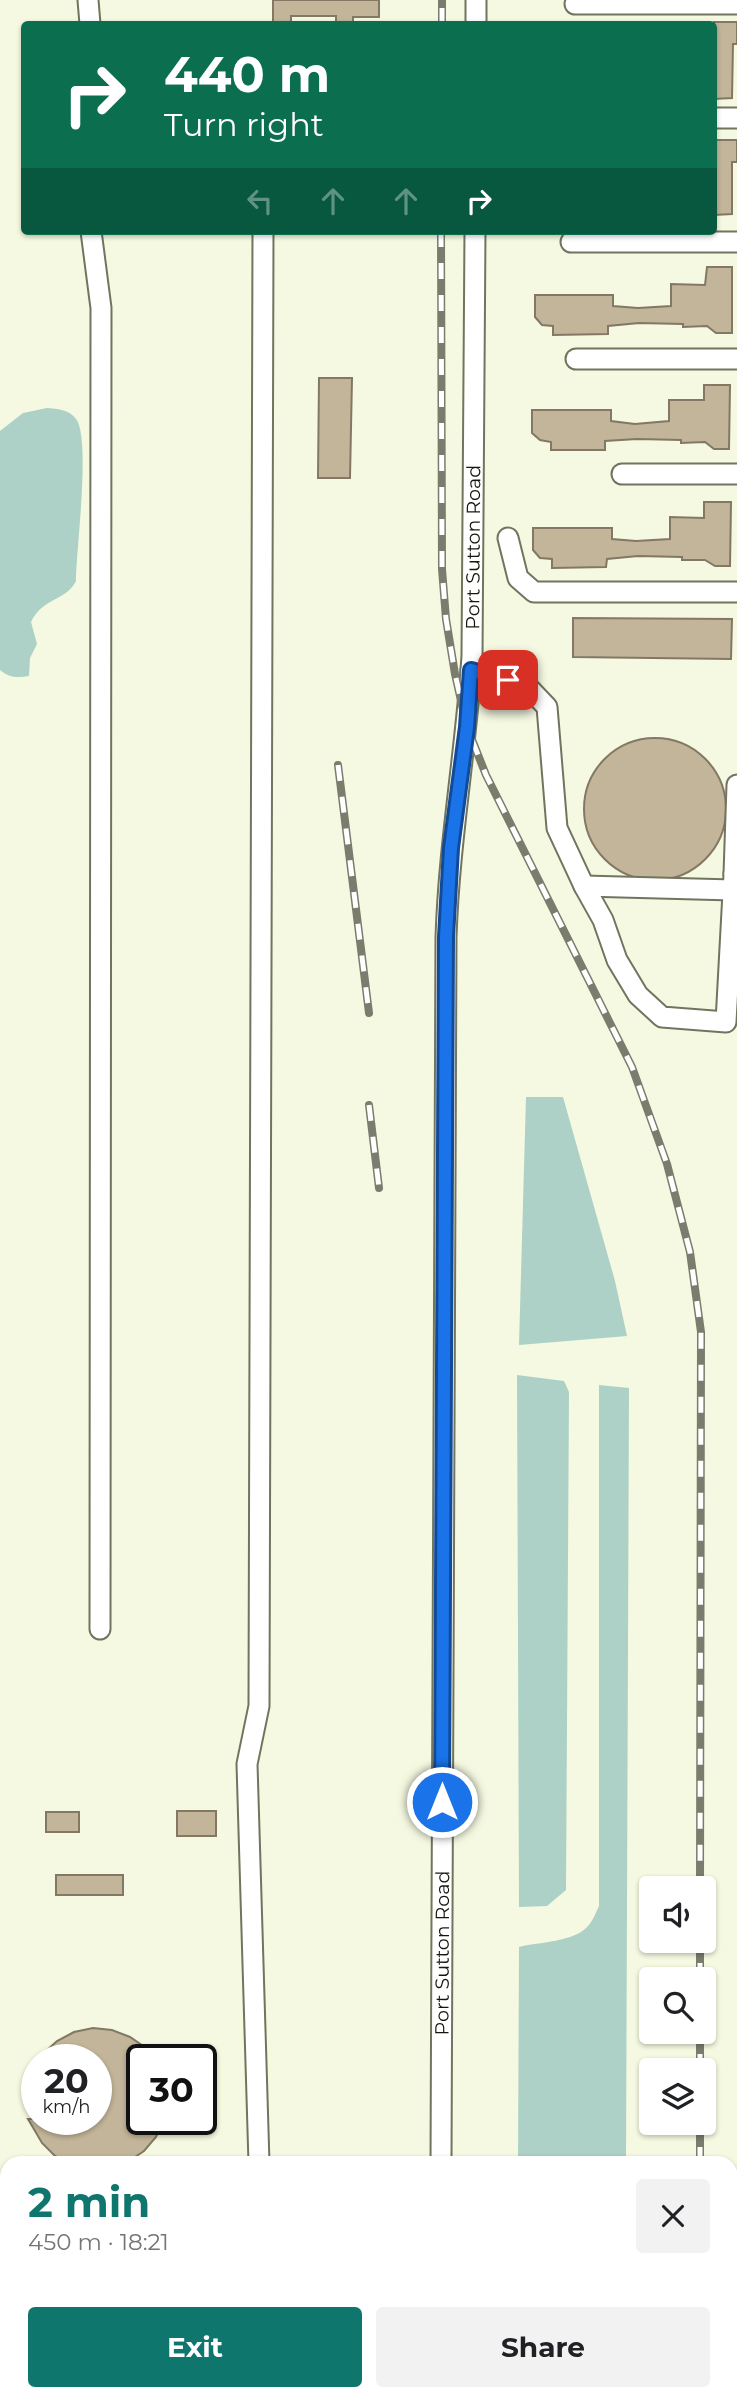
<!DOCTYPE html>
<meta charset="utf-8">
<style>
:root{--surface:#fff;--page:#f2f2f2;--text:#202124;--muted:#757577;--accent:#0f766e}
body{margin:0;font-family:Montserrat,sans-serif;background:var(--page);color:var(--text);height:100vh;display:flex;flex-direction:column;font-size:26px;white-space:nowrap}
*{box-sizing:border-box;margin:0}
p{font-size:23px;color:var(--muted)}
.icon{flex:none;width:38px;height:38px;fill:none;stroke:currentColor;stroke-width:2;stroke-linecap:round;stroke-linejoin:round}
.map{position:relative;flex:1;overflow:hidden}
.details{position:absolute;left:0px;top:2156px;width:738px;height:245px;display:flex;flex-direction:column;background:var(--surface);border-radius:21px 21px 0 0;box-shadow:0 2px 5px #0004}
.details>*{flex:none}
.hud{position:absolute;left:21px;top:21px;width:696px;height:214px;border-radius:7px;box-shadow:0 2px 5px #0004;background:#0b6e4f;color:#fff;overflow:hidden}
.controls{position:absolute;left:639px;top:1876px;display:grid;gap:14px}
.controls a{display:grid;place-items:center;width:77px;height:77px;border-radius:7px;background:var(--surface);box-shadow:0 2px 5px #0004;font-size:35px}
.speed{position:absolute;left:21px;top:2044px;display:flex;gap:14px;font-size:35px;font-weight:700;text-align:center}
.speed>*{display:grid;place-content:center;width:91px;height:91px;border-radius:50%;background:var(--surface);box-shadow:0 2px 5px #0004;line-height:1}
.speed small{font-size:18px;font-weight:400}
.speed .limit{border:4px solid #111;border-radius:10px;background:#fff;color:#111}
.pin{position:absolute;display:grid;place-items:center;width:60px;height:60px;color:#fff;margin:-30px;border-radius:14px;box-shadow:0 4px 10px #0006}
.me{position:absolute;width:77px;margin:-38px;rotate:0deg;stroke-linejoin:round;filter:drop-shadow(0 0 5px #0008)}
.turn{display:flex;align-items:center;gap:24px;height:147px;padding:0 28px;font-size:32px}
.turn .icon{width:91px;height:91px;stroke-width:2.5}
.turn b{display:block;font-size:49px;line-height:60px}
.lanes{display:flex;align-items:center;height:66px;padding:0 28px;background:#0003;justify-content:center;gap:35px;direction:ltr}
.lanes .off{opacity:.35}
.round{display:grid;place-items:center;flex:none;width:74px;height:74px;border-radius:7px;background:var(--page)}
.head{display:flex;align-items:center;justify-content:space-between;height:119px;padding:0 28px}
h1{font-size:42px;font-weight:700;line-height:52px;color:var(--accent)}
.cta{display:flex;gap:14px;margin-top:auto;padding:14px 28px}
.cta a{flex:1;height:80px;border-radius:7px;background:var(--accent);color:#fff;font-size:28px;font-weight:700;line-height:80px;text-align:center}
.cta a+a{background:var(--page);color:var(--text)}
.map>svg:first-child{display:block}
</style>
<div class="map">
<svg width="737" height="2401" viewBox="0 0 737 2401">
<rect width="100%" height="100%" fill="#f5f9e1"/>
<g fill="#add1c6">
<path d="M47,408C57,409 69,409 76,419C91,438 76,551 76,581C65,602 43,597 31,622L37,644L30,658L29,676C18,678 9,678 0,670V431L23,413Z"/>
<path d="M526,1097H563L615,1281L627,1336L519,1345Z"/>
<path d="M517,1375L564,1381L569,1392L566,1890L547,1906L519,1907Z"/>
<path d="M599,1385L629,1388L626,2163H518L519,1947C538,1942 575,1942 588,1926C593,1921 596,1912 599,1906Z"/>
<rect x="517" y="2394" width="107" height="7"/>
</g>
<g fill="#c3b59a" stroke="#827864" stroke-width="2">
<path d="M273,0H379V17H353V24H336V16H291V24H273Z"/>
<path d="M714,22H737V44H733L732,98L714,99Z"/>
<path d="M714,140H737V162H732V214L714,215Z"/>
<path d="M707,267H732V333H716L707,326L683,327V324L639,323L608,326V334L553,335V326L542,325L535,317V295H613V306L638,308L671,306V284L705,285Z"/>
<path d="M319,378H352L350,478H318Z"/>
<path d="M704,385H730L729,449H714L705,442L681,443V440L637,439L605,441V450H551V442L540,440L532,433V410H611V421L635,424L669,421V400H704Z"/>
<path d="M704,502H731L730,566H715L705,560H682V557L638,556L607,559L606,567L552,568V559L540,558L533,550V528H612V539L636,541L670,539V517L704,518Z"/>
<path d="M573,618L732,619L731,659L573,657Z"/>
<circle cx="655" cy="809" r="71"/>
<rect x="177" y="1811" width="39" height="25"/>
<rect x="46" y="1812" width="33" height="20"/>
<rect x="56" y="1875" width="67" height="20"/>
<path d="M93,2028L112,2030L130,2037L146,2048L155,2060H142V2119H164L156,2137L144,2151L126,2163H68L55,2156L42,2143L28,2119H96V2060H36L57,2041L74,2032Z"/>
</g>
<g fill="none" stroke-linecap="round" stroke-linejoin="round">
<g stroke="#71745e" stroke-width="23">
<g id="minor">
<path d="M88,0L90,24"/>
<path d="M575,4H737"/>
<path d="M476,24V0"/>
<path d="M714,118H737"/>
<path d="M91,231L101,308L100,1629"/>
<path d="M571,242H737"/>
<path d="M576,359H737"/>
<path d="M622,474H737"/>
<path d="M508,538L518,578L534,592H737"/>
<path d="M471,670L526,685L547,707L557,828L584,886L603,920L617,960L638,995L662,1017L726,1022L734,874L737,867"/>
<path d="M734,874L737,785"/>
<path d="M584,886L733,890"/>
<path d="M259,2163L247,1764L259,1706L263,231"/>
<path id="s1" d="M441,2163L446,937C449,843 466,750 472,656L475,231"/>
<path d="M259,2394V2401"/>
<path d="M440,2401V2394"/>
</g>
</g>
<use href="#minor" stroke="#fff" stroke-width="19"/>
<g stroke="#7a7d6d" stroke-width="8">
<g id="rail">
<path d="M442,24V0"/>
<path d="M441,231L442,569L446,619L455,674L467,727L486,775L632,1067L667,1164L690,1252L701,1332L700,1888"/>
<path d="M338,765L369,1013"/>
<path d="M369,1105L379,1188"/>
<path d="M700,1979V1941"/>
<path d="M700,2070V2032"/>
<path d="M700,2163V2123"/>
<path d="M700,2401V2394"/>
</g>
</g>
<use href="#rail" stroke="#fff" stroke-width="5" stroke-dasharray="16" stroke-linecap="butt"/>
</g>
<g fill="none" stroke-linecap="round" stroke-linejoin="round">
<g stroke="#114b97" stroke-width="18">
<path id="route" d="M442,1802L446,937L451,848L467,727L471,670L508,680"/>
</g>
<use href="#route" stroke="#1a73e8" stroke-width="12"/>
</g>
<g text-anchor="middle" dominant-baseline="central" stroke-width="5" stroke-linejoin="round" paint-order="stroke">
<g font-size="19" fill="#15170e" stroke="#fff">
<text stroke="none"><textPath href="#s1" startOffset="1617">Port Sutton Road</textPath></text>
<text stroke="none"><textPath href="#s1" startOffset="210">Port Sutton Road</textPath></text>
</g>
</g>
</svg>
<div class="controls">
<a><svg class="icon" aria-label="sound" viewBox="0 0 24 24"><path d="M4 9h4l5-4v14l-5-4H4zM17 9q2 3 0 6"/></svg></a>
<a><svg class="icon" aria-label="search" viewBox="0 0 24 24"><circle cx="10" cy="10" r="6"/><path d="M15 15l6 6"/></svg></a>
<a><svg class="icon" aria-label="layers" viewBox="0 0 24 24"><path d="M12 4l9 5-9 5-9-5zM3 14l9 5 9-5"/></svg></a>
</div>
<div class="speed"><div>20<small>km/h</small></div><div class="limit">30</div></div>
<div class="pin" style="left:508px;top:680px;background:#d93025"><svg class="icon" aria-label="arrive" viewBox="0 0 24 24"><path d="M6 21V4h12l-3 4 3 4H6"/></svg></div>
<svg class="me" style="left:442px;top:1802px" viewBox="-20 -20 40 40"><circle r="17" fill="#1a73e8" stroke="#fff" stroke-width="3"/><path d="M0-11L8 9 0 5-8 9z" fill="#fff"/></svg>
<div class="hud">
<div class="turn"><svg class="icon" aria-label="right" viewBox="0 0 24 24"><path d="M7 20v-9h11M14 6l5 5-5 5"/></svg><div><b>440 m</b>Turn right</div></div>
<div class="lanes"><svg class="icon off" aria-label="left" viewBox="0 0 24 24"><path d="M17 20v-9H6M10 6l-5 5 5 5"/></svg><svg class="icon off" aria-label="ahead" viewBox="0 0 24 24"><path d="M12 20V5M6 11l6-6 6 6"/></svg><svg class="icon off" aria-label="ahead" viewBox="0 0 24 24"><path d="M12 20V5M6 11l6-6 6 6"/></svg><svg class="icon" aria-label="right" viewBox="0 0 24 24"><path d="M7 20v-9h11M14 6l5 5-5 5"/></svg></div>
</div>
<section class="details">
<div class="head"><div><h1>2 min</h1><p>450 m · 18:21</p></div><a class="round"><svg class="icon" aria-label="close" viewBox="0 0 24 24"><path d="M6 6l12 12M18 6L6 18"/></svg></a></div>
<div class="cta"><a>Exit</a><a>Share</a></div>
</section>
</div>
